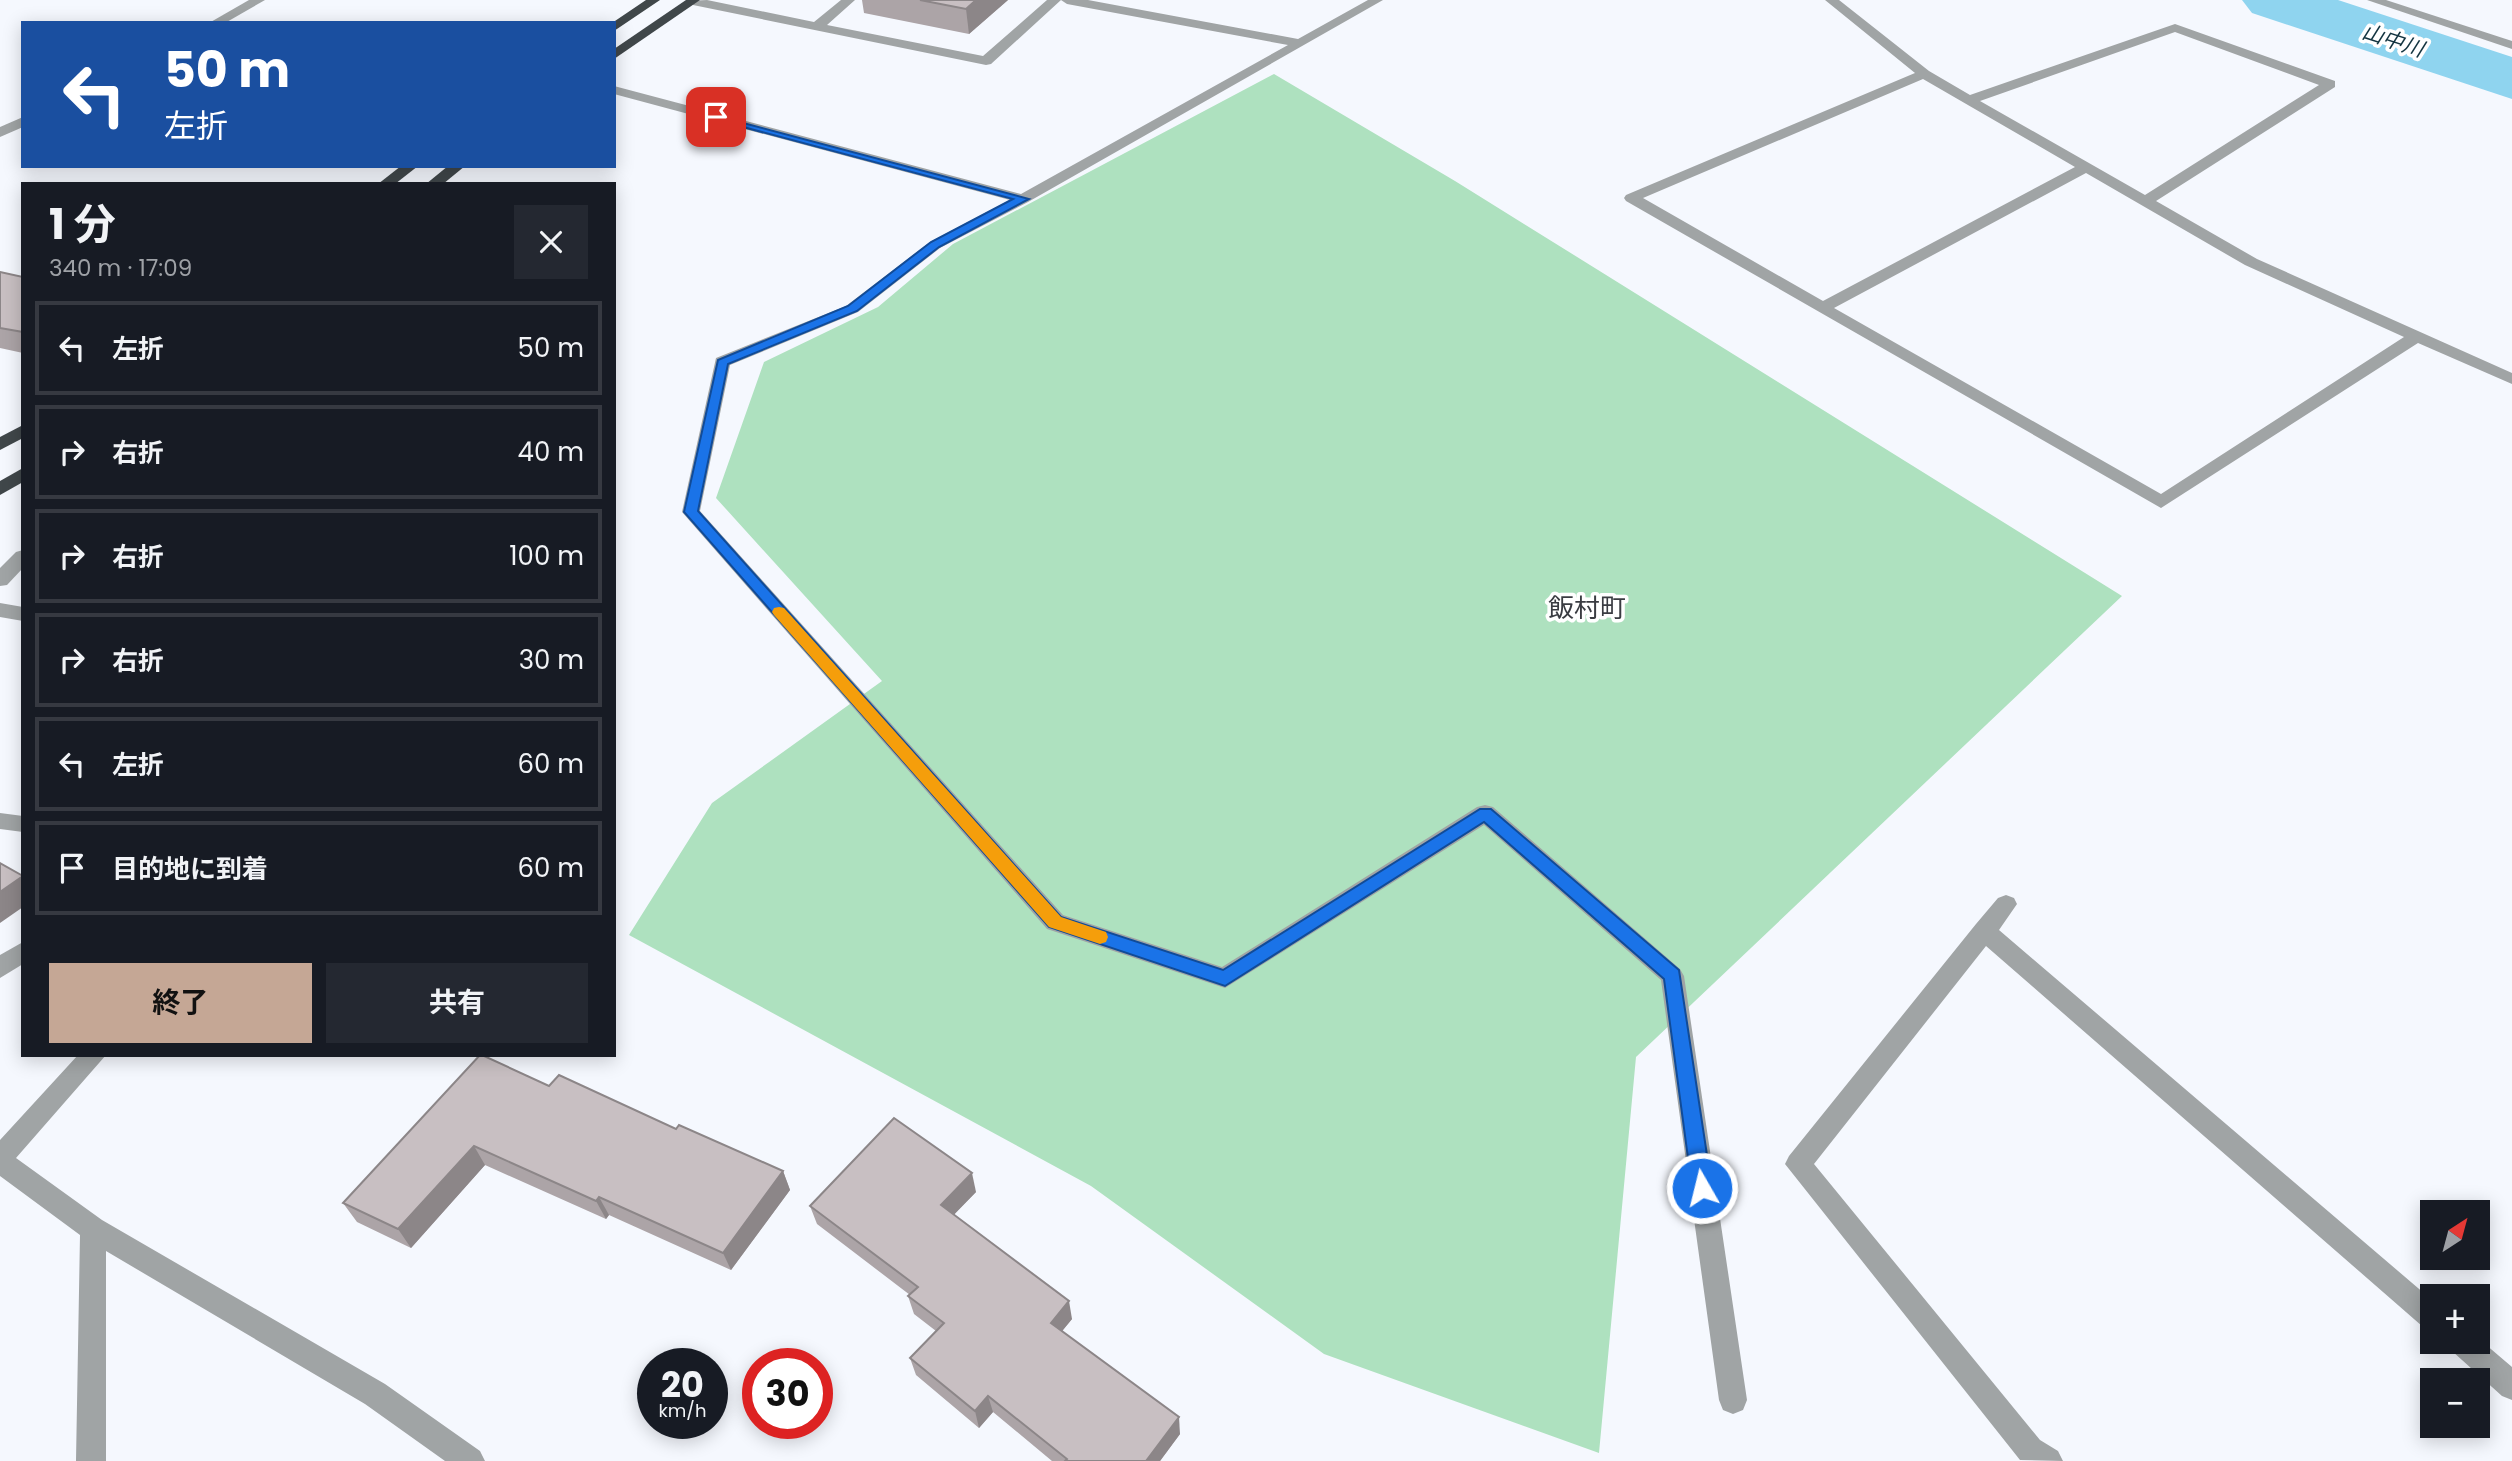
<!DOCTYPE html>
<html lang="ja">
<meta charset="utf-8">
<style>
:root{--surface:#171b24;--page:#242831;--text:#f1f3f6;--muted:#9ea1a6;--line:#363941;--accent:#c5a795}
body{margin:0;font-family:Poppins,"Noto Sans JP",sans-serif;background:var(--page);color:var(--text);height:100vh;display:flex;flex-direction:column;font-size:26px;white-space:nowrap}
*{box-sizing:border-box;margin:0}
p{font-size:23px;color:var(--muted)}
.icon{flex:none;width:38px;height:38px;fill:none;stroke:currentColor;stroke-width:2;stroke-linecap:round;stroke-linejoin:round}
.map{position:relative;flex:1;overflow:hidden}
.sheet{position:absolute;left:21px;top:182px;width:595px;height:875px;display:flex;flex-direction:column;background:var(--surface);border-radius:0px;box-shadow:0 4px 18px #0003}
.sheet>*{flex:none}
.guide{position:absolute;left:21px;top:21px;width:595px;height:147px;border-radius:0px;box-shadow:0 4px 18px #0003;background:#1a4fa0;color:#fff;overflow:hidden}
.needle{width:46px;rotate:36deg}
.buttons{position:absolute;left:2420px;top:1200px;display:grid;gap:14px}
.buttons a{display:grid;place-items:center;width:70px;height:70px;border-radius:0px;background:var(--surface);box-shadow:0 4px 18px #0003;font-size:35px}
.speed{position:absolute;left:637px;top:1348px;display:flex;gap:14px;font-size:35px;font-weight:700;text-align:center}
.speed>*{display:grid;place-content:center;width:91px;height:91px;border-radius:50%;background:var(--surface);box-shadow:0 4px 18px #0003;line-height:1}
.speed small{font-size:18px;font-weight:400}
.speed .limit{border:10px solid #d22;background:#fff;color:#111}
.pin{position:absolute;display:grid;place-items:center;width:60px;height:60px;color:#fff;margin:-30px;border-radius:14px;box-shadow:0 4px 10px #0006}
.me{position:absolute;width:77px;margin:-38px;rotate:352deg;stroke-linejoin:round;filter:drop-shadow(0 0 5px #0008)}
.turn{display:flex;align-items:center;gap:24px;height:147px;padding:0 28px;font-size:32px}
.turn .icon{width:91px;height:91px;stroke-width:2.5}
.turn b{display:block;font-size:49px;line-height:60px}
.round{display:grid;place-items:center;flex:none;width:74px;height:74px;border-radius:0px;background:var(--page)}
.overview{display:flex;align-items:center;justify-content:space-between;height:119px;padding:0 28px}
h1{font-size:42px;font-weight:700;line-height:52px}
.primary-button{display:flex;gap:14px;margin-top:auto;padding:14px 28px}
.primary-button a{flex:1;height:80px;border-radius:0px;background:var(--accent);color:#111;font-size:28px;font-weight:700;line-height:80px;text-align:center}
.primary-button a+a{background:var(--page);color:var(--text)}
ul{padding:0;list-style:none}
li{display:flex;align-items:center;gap:21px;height:94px;margin:0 14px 10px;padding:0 14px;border:4px solid var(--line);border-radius:0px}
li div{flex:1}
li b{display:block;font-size:26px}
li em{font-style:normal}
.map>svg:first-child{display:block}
</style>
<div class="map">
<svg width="2512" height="1461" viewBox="0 0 2512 1461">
<rect width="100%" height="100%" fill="#f5f8fe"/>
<path fill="#aee1bf" d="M1274,74L1455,181L2122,596L1636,1057L1599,1453L1324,1354L1091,1186L629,935L712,803L882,681L716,498L764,362L878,307L953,244Z"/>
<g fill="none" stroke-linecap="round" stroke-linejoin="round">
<path fill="#8fd4ef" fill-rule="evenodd" d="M2242,0H2338L2512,57V99L2252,13Z"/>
<g fill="#a0a4a5" fill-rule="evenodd">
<path d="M249,0H265L225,23H209Z"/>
<path d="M707,0L814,22L841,0H855L827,25L983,56L1047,0H1088L1298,39L1368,0H1383L1028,202L940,248L858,312L730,365L700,511L1063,915L1222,967L1477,807L1485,805L1493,807L1680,969L1684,976L1747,1400L1743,1410L1733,1414L1723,1410L1719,1400L1661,980L1484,825L1225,988L1047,929L682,512L716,358L846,306L930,242L1010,200L614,94V86L1021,194L1288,45L1067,4L1061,0L991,64L986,65L693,5L687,1Z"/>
<path d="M1825,0H1839L1929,71L1970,95L2175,24L2335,81V87L2156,201L2257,259L2512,373V384L2418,343L2161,508L1626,201L1624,198L1626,195L1915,73ZM2175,32L2319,85L2145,195L1980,101ZM1923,79L2075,167L1823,301L1643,198ZM2086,173L2245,265L2404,337L2161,494L1834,308Z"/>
<path d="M2367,0H2386L2512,41V49Z"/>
<path d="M23,117V127L0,137V127Z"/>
<path d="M23,550V568L7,585L0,586V568L16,552Z"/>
<path d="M0,603L23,607V621L0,617Z"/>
<path d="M0,813L23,816V832L0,829Z"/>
<path d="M2006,895L2014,898L2017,904L1999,930L2432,1300V1330L2422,1326L1986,946L1814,1164L2040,1440L2058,1451L2063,1461L2020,1460L1785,1164L1789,1156L1976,924L1998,898Z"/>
<path d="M23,942V964L0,978V955Z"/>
<path d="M78,1055H106L16,1158L102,1220L385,1384L480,1451L485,1461H445L365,1404L106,1251V1461H76L80,1235L0,1176V1140Z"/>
<path d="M2478,1338L2512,1367V1400L2502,1396L2452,1351L2448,1342H2478Z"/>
</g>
<g fill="#40474a" fill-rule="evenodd">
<path d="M646,0H660L614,31V23H612Z"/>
<path d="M686,0H700L614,59V49Z"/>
<path d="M401,166H418L395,184H378Z"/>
<path d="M448,166H465L443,184H426Z"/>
<path d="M23,425V438L0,450V437Z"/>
<path d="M23,468V482L0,495V481Z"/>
</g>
</g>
<g fill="#aca4a7">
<path d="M862,0H1008L969,34L864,13Z"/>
<path d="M0,272L23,277V353L0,348Z"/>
<path d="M549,1086L676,1129L783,1171L790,1190L731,1270L609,1215L606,1219L485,1165L411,1248L357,1222L343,1203Z"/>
<path d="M976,1192L954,1214L1072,1319L1062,1331L1180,1434L1160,1461H1052L993,1412L979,1428L916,1375L910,1358L936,1331L914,1314L908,1296L910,1295L817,1224L810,1206Z"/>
</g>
<g fill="#8c8688">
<path d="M976,0H1008L969,34L966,9Z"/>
<path d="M614,662L616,683L614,685Z"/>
<path d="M23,876V907L0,923V892Z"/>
<path d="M474,1146L485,1165L411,1248L398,1229Z"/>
<path d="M783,1171L790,1190L731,1270L723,1253Z"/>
<path d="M972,1173L976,1192L946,1223L941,1205Z"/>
<path d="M599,1197L609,1215L606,1219L596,1201Z"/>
<path d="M1069,1301L1072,1319L1054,1341L1051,1323Z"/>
<path d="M988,1396L993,1412L979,1428L975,1411Z"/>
<path d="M1179,1417L1180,1434L1160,1461H1146Z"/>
</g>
<g fill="#c8bfc2" stroke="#8c8688" stroke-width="2">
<path d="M920,0H976L966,9Z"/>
<path d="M0,272L23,277V332L0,328Z"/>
<path d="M0,863L23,876L0,892Z"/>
<path d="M480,1055H482L549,1086L559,1075L676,1129L679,1125L783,1171L723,1253L599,1197L596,1201L474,1146L398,1229L343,1203Z"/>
<path d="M894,1118L972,1173L941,1205L1069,1301L1051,1323L1179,1417L1146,1461H1065L1067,1459L988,1396L975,1411L910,1358L944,1323L908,1296L918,1287L810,1206Z"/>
</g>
<path fill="#1a73e8" stroke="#114b97" stroke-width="2" d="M713,115L1029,199L939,247L857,311L728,364L698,511L1061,917L1223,970L1480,809H1491L1679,970L1712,1188L1709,1194L1702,1197L1695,1194L1692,1188L1664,979L1484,822L1225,986L1049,927L684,512L718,360L848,306L931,242L1013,199L713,119Z"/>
<path fill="#f59e0b" d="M779,607L784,608L1061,917L1106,932L1108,937L1106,942L1100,944L1049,927L774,615L772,612L774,608Z"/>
<g text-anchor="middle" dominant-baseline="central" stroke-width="7" stroke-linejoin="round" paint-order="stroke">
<g font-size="21" font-style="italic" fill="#133440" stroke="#fff">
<text transform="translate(2393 40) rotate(18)">山中川</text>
</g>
<g font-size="26" fill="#3a3c42" stroke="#fff">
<text x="1587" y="608">飯村町</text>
</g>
</g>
</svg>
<div class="buttons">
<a><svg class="needle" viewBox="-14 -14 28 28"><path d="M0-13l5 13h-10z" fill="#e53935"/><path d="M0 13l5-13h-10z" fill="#9ea1a6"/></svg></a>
<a>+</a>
<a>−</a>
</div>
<div class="speed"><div>20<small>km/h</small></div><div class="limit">30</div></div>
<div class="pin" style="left:716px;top:117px;background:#d93025"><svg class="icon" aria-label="arrive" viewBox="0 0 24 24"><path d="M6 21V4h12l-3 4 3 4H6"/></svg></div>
<svg class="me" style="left:1702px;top:1188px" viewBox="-20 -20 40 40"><circle r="17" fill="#1a73e8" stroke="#fff" stroke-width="3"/><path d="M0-11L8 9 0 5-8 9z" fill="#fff"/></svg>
<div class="guide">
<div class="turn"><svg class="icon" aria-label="left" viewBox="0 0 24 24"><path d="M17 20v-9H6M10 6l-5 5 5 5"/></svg><div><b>50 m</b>左折</div></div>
</div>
<section class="sheet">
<div class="overview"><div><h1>1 分</h1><p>340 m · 17:09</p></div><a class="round"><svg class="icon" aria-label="close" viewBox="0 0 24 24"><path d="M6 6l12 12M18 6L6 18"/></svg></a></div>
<ul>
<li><svg class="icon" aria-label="left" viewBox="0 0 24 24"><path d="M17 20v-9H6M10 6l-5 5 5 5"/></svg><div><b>左折</b></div><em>50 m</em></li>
<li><svg class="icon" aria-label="right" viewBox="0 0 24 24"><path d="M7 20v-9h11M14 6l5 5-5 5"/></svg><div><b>右折</b></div><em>40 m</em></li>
<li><svg class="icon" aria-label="right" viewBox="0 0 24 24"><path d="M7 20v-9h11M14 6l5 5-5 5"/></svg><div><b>右折</b></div><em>100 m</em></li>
<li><svg class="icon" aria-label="right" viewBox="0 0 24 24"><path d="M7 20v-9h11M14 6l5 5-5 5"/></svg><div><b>右折</b></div><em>30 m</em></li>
<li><svg class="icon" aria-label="left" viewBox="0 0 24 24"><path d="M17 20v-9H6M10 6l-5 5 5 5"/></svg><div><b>左折</b></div><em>60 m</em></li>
<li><svg class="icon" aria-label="arrive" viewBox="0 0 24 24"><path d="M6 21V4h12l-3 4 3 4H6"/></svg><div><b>目的地に到着</b></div><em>60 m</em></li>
</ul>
<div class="primary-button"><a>終了</a><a>共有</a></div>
</section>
</div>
